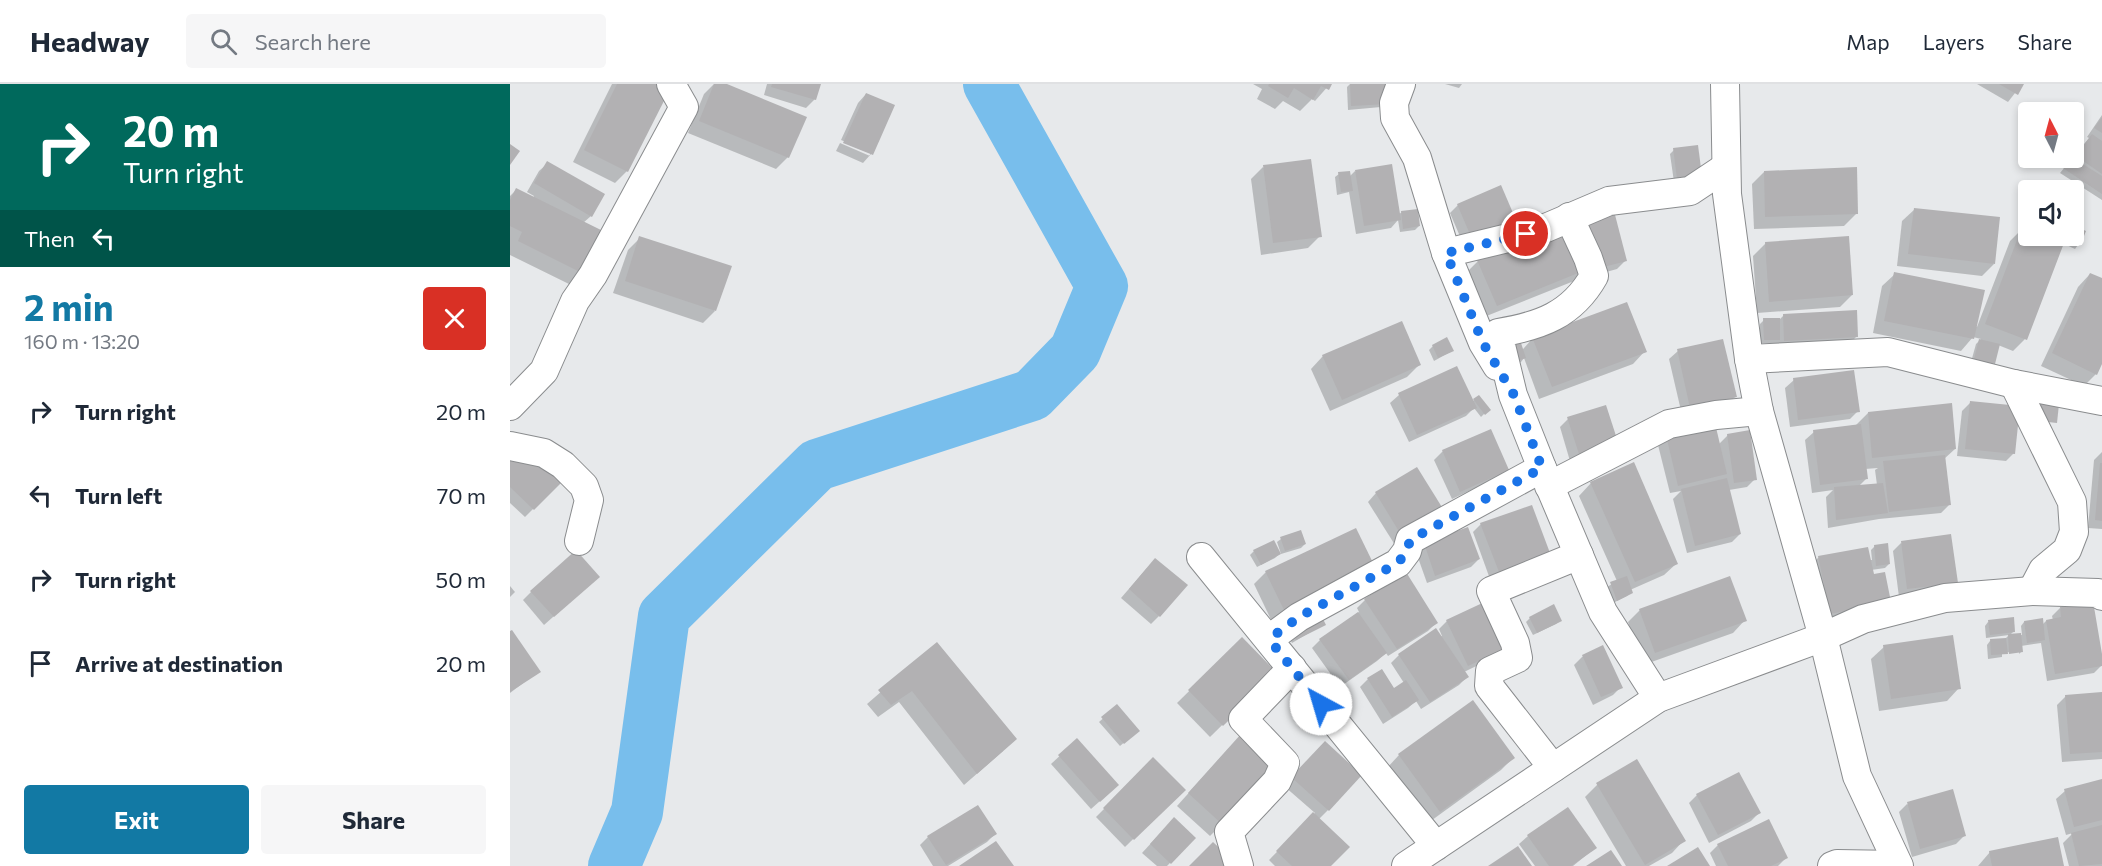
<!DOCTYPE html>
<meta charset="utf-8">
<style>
:root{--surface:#fff;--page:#f6f6f7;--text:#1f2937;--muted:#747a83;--line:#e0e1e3;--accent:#1279a4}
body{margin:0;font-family:Commissioner,sans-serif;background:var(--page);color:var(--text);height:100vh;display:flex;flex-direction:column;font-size:22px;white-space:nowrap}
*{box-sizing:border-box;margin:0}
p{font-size:20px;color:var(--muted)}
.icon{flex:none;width:33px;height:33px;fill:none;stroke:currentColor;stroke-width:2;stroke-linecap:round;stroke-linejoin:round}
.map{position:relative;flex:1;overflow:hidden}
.details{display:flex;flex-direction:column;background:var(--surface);width:510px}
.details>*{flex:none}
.top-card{background:#00695c;color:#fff;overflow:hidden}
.needle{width:39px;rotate:354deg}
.controls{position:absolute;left:1508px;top:18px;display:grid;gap:12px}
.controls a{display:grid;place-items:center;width:66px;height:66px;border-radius:6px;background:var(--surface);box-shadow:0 3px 9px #0003;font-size:30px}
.pin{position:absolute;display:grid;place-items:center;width:51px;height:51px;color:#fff;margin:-26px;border:3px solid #fff;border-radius:50%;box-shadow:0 2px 6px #0007}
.me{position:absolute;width:66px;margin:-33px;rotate:321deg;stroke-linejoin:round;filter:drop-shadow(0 0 4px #0008)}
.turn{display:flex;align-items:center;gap:21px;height:126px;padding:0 24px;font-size:27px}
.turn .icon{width:78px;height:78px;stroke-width:2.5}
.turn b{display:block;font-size:42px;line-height:51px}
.then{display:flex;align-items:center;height:57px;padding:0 24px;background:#0003;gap:12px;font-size:22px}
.round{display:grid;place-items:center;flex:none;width:63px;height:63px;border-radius:6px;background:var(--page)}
.head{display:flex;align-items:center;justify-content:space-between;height:102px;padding:0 24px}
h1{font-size:36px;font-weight:700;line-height:45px;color:var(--accent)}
.action{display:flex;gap:12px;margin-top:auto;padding:12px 24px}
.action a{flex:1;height:69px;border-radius:6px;background:var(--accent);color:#fff;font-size:24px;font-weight:700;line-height:69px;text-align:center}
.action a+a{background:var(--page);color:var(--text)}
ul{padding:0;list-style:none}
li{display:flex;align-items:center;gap:18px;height:84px;padding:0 24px}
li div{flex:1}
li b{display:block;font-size:22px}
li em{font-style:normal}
header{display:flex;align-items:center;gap:36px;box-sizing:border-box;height:84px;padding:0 30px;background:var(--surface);border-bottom:2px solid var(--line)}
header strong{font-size:28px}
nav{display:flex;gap:33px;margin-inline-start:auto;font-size:21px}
.search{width:420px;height:54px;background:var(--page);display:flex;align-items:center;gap:15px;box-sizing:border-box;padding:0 21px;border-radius:6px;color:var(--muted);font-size:22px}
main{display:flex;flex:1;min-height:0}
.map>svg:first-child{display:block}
</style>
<header>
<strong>Headway</strong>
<div class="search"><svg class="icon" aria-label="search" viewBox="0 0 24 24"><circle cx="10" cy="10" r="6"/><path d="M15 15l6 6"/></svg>Search here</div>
<nav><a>Map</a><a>Layers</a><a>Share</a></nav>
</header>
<main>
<section class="details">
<div class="top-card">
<div class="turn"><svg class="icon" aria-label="right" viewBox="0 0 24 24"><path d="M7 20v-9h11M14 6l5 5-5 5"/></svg><div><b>20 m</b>Turn right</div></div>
<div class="then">Then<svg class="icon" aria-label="left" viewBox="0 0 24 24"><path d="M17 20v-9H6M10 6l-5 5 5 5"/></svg></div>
</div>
<div class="head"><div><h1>2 min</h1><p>160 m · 13:20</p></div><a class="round" style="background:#d93025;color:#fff"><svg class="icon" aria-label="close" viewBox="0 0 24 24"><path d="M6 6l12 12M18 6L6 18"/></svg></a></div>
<ul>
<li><svg class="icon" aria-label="right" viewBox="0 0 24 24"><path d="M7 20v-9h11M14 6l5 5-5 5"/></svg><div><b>Turn right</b></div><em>20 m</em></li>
<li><svg class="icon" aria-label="left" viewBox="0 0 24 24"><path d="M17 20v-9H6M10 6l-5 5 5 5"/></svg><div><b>Turn left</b></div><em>70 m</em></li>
<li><svg class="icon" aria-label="right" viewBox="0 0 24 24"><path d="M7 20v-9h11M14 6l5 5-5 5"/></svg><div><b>Turn right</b></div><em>50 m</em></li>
<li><svg class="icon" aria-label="arrive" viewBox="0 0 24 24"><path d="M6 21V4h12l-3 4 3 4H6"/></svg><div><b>Arrive at destination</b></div><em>20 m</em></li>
</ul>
<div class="action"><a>Exit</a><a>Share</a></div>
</section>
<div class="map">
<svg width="1592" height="782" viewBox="0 0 1592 782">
<rect width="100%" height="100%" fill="#e7e9eb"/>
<g fill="#0003" fill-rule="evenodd">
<path d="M102,0H142L117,87L105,99L63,78Z"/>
<path d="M204,0H213L278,73L266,85L178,49L194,10Z"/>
<path d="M257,0H309L305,15L296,24L254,11Z"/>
<path d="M743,0H820L805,17L802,15L790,27L773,17L765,25L747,15L752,5Z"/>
<path d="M840,0H874L871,23L838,26L837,3Z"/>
<path d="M935,0H952L949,4Z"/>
<path d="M1467,0H1512L1498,18Z"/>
<path d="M356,10L383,22L361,70L353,79L326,67L330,59L360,72V68L331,56L348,19Z"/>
<path d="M1592,31V116L1550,89L1579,54L1577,53Z"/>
<path d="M1164,66L1190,91L1164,98L1160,70Z"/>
<path d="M38,79L81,132L73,139L93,149L61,201L0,171V112L6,106L23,114L24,112L17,108L29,87Z"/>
<path d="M753,83L810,152L798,164L751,171L741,95Z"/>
<path d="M845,87L888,131L892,128L909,142L905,146L890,148L888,136L881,144L846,150L839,108L827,111L825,93L829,90L839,93Z"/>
<path d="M1254,88L1347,129L1334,142L1244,145L1242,100Z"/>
<path d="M990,103L957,169L940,129L948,121Z"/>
<path d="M1405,125L1484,180L1472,192L1387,182L1392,137Z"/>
<path d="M1563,143L1568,161L1565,165L1552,159L1515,255L1503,267L1488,261L1483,279L1480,283L1461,278L1466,260L1471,255L1463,253L1451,267L1363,249L1372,202L1385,190L1467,243L1500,157L1512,145L1518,147V152L1534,153L1535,152H1563Z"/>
<path d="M130,154L205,227L193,239L103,209L118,166Z"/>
<path d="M1256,159L1342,211L1330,223L1247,229L1243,172Z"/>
<path d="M968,177H1115L1107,185L1064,197L974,233L956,189Z"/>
<path d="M1580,190L1592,196V277L1586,290L1574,302L1531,282L1568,203Z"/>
<path d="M1274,231L1347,252L1338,261L1267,265L1266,259H1250V240L1254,236H1269Z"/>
<path d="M1023,254L1135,267L1123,280L1029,315L1014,274L1011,278L998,282Z"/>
<path d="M923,262L942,267L924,277L919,266Z"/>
<path d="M1168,267L1225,313L1217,321L1172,331L1159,275Z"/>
<path d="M813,272L909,281L897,293L820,327L801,285Z"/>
<path d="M947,284L962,318L964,316L979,325L971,333L964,324L956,332L899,358L880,319L889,311Z"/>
<path d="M1284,296L1348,327L1340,335L1280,343L1275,304Z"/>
<path d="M1460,319L1504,369L1496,377L1447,372L1452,327Z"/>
<path d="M1358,329L1445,365L1434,375L1439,421L1431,429L1369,435L1318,444L1316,413L1323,406L1302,409L1295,356L1304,348L1346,341ZM1368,384L1365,386L1367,401L1348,403L1356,395L1355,385Z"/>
<path d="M1058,335L1098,366L1060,377L1050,343Z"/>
<path d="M980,347L997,385L989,393L942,415L924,376L933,367Z"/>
<path d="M1156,348L1209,360L1218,351L1245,395L1237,403L1219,406L1230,450L1222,458L1177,469L1163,415L1171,407L1160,409L1147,357Z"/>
<path d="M1592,368V445L1578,444L1584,376Z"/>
<path d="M0,369L50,398L15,433L0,419Z"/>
<path d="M1081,399L1167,479L1154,491L1120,506L1121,508L1117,512L1103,519L1097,503L1107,497L1069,412Z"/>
<path d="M866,409L933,428L885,461L858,418Z"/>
<path d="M971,440L1038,469L980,495L963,448Z"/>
<path d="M846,446L764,542L744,500L756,488Z"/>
<path d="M771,455L795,460L791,464L771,470L767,458Z"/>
<path d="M1391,459L1447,498L1389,513L1383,467Z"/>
<path d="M914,460L969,475L961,483L917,499L906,468Z"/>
<path d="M1365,462L1379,480L1375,484L1361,486L1362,492L1380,518L1312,537L1301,481L1309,473L1362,476L1361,466Z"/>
<path d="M744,467L770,469L765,474L747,483L740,471Z"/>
<path d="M637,484L649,532L641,540L611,514Z"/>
<path d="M79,501L34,541L13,516L21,508Z"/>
<path d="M0,502L5,508L0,513Z"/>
<path d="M855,516L926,539L918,547L878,572L876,569L867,577L830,603L802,564L810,556L849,528L847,524Z"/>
<path d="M1550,524L1592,578V581L1584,589L1537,597L1531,559L1511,562V568L1509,570V567L1492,569V573L1478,575L1477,561L1480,557L1495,555L1499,551L1476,554L1475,542L1478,538L1504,547L1500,551H1512L1511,542L1514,538L1532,541L1536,537L1543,536L1542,532Z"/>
<path d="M1130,526L1235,536L1223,549L1133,581L1118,538Z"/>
<path d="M1020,534L1050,537L1046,540L1023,551L1016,538Z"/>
<path d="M937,537L993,569L954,588L957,593L949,601L911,625L906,617L898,624L873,640L850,603L858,595L883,606L894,599L881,579L889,571L932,552L929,545Z"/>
<path d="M814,540L782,559L776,548Z"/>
<path d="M0,549L29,587L0,609Z"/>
<path d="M732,555L765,589L700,653L667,619Z"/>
<path d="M426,560L493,667L454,701L389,618L368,633L357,620Z"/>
<path d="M1092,563L1111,603L1103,611L1083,621L1064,581L1072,573Z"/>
<path d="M1374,563L1449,604L1437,617L1369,627L1361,575Z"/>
<path d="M1592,610V675L1552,678L1547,621L1556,612Z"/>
<path d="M962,618L1003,674L991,686L918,739L877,684L889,671Z"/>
<path d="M607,622L624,650L610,662L589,638Z"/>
<path d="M567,656L599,709L581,725L541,680Z"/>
<path d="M719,664L712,740L700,752L667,722Z"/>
<path d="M807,667L818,726L809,735L819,782H765L759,776L805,729L774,702Z"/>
<path d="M643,676L673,706L615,763L586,733Z"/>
<path d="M1127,677L1174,756L1162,769L1139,782H1116L1075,713L1087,701Z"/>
<path d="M1592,697V782H1559L1553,759L1563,749L1556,751L1546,715L1555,707Z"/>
<path d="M1187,711L1249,729L1241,737L1199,759L1179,719Z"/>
<path d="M1397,720L1454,752L1446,760L1402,773L1389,728Z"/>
<path d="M1057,725L1085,764L1063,782H1025L1009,760L1018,752Z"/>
<path d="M655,744L684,754L657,782H647L632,769Z"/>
<path d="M485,750L477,758L438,782H423L410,761L418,753Z"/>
<path d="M1208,761L1276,774L1268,782H1206L1200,769Z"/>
<path d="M1480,768L1552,782H1468Z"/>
</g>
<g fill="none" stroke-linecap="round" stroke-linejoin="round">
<path stroke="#78beec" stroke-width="52" d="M104,782L127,728L154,532L307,381L522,311L565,267L592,202L479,0"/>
</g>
<g fill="#b2b1b3">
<path d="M107,0H146L159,7L118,88L74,66Z"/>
<path d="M204,0H217L297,33L279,74L189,37Z"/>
<path d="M262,0H311L306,16L261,3Z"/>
<path d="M759,0H822L819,6L811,2L803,16L784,4L778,14L758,2Z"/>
<path d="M840,0H875L877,20L841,22Z"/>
<path d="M1489,0H1514L1508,11Z"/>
<path d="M356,9L385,21L363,71L333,59Z"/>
<path d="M1592,33V49L1584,44Z"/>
<path d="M1582,50L1592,57V90L1566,72Z"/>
<path d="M0,60L10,67L0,81Z"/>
<path d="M1188,61L1192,92L1167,95L1163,64Z"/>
<path d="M1560,74H1563L1592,92V110L1553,84Z"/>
<path d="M801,75L812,153L763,159L753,81Z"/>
<path d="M37,77L95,110L82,133L24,99Z"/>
<path d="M882,80L891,136L854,142L845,86Z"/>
<path d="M1347,83L1348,130L1255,133L1254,87Z"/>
<path d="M840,87L843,107L831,108L828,88Z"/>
<path d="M991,101L1009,143L965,162L947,120Z"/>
<path d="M6,104L95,148L74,190L8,157L12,148L0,142V116Z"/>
<path d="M1404,124L1490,133L1485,180L1398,170Z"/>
<path d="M908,125L910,142L893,145L891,127Z"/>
<path d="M1104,127L1117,177L1085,185L1072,135Z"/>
<path d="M1059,138L1078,185L987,222L967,176Z"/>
<path d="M1563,141L1576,147L1570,162L1546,152H1563Z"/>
<path d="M1512,143L1518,145V152H1534L1554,159L1517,256L1475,240Z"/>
<path d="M129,152L222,182L206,227L115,197Z"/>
<path d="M1339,152L1343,211L1259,218L1255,158Z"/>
<path d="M1384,188L1475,206L1464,255L1374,237Z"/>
<path d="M1580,189L1592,194V280L1587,291L1542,269Z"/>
<path d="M1117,218L1137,268L1042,303L1022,253Z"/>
<path d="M1347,226L1348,253L1274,257L1273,230Z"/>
<path d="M1253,234H1270V256H1254Z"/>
<path d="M892,237L911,281L832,316L812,271Z"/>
<path d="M937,253L944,267L928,274L922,261Z"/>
<path d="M1009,253L1016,274L1002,279L995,257Z"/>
<path d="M1213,255L1227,313L1180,324L1167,265Z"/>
<path d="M1469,255L1490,260L1485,280L1464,275Z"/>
<path d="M947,282L967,324L907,351L888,309Z"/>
<path d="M1344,286L1350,328L1288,336L1283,294Z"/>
<path d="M969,311L981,326L975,331L963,315Z"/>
<path d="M1460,317L1510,322L1505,370L1455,365Z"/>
<path d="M1531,318L1549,320L1547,339L1529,337Z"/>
<path d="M1442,319L1446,365L1362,374L1358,328Z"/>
<path d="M1096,321L1108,358L1069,370L1057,333Z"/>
<path d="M1204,335L1217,390L1168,402L1155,347Z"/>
<path d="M1351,340L1358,395L1310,401L1303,346Z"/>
<path d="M981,345L999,386L950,408L932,366Z"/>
<path d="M1240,346L1247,396L1224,399L1217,350Z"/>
<path d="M10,357L52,398L24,426L0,403V367Z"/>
<path d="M1435,371L1441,421L1379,428L1373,377Z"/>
<path d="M1124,378L1168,480L1125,498L1080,398Z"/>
<path d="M1590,379H1592V437L1585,436Z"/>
<path d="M907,383L935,428L893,454L865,408Z"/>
<path d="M1217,394L1231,450L1185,462L1171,405Z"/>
<path d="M1373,399L1378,429L1326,436L1324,403Z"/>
<path d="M1022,421L1040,469L989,488L970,439Z"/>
<path d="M958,443L970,475L925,492L914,459Z"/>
<path d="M846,444L867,487L776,530L755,487Z"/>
<path d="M791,446L796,460L775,467L770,453Z"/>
<path d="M1441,450L1448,499L1397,505L1391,457Z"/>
<path d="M764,456L771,470L751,481L743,466Z"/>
<path d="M1378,459L1380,480L1366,482L1364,461Z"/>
<path d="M1358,463L1364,490L1375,488L1381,518L1320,530L1308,472Z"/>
<path d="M66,466L90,493L44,533L20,507Z"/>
<path d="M645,474L678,501L650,533L619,505Z"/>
<path d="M896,488L928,539L887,565L854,515Z"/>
<path d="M1117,492L1123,509L1107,517L1100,498Z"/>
<path d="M1220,492L1237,537L1145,569L1129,525Z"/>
<path d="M981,515L1003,561L958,582L936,536Z"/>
<path d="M1583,517L1592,570V582L1545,590L1536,536L1551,533L1550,523Z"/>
<path d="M1044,520L1052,537L1027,549L1019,533Z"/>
<path d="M809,527L816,541L786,556L779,543Z"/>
<path d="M848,528L877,569L839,596L809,555Z"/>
<path d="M1504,533L1505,548L1480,551L1478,536Z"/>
<path d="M1533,534L1535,556L1517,559L1514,537Z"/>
<path d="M926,544L959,593L920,618L888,570Z"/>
<path d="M2,546L31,588L0,608V547Z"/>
<path d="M1511,549L1513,568L1499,570L1498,550Z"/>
<path d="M1443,551L1451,605L1381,615L1373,561Z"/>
<path d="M732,553L767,589L713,642L678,606Z"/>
<path d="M1496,554L1498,570L1481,571L1480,555Z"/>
<path d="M427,558L507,655L467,690L402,607L381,621L368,606Z"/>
<path d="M1093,561L1113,604L1091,613L1072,571Z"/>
<path d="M872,585L884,604L896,596L909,616L882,633L857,594Z"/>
<path d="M1592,608V668L1560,670L1555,611Z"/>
<path d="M963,616L1005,674L930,728L888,670Z"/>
<path d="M607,620L630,647L614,660L591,633Z"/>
<path d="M731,650L766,682L713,741L678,709Z"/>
<path d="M567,654L609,701L590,718L548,671Z"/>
<path d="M815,657L852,691L819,727L781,693Z"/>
<path d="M643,673L676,706L624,756L593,724Z"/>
<path d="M1127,675L1176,757L1135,781L1086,699Z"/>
<path d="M1229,688L1251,729L1208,751L1186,710Z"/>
<path d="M1592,695V736L1564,743L1554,705Z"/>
<path d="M1443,705L1456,752L1410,765L1397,718Z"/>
<path d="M468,721L487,750L436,781L417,752Z"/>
<path d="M1058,723L1087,764L1061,782H1039L1017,751Z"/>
<path d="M803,728L840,763L821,782H782L766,767Z"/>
<path d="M664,733L686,754L661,780L640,760Z"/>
<path d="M1259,735L1278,774L1261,782H1218L1207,760Z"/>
<path d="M1592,741V780L1569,782L1561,749Z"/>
<path d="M1548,753L1554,782H1482L1479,767Z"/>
<path d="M486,757L504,782H449Z"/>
<path d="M703,758L721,775L714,782H679Z"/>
<path d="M1008,762L1022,782H978Z"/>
<path d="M1188,763L1200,782H1157Z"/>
<path d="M1101,766L1112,782H1076Z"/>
</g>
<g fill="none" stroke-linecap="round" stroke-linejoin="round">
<g stroke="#8a8c8e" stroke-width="30">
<g id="street">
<path d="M891,0L884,19L885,34L907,74L936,169L973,259L987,282"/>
<path d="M1215,0L1217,110L1239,275L1249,327L1313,553L1347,692L1389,782"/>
<path d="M1059,133L1078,174L1084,192C1062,231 1030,242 988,249L1003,311L1032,384L1093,528L1148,614"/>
<path d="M936,169L1031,146L1099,117L1180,107L1216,83"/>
<path d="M1239,275L1378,268L1504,300L1592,317"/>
<path d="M1504,300L1562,418L1564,448L1557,466L1533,486L1522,507"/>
<path d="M0,322L34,287L65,217L83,191L174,23L161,0"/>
<path d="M0,362L34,369L53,381L74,402L79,416L69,457"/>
<path d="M1039,402L1159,340L1206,331L1249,327"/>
<path d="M691,473L926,762"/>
<path d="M762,559L766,550L789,533L888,479L897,467L900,456L1032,384"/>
<path d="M1043,684L979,602L980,587L1008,574L1005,559L981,507L1069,471"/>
<path d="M729,782L719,748L767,697L775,679L733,635L782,584"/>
<path d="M896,782L1148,614L1313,553L1353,535L1435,514L1522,507L1588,509L1592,512"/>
<path d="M1322,782L1327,780L1388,781"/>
</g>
</g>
<use href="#street" stroke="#fff" stroke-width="28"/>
</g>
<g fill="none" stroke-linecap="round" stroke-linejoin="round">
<path stroke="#1a73e8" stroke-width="10" stroke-dasharray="0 18" d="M811,620L762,559L766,550L789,533L888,479L897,467L900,456L1032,384L1004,311L973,259L936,169L1016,150"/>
</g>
</svg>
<div class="controls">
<a><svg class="needle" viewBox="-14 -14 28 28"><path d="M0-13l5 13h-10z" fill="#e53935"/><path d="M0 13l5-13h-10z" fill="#747a83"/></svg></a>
<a><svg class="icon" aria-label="sound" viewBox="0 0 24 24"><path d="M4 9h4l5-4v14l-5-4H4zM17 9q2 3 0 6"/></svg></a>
</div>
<div class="pin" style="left:1016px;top:150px;background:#d93025"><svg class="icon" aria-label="arrive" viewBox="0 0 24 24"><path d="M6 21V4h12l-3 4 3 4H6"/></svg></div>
<svg class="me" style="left:811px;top:620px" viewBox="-20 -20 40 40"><circle r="19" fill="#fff"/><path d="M0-13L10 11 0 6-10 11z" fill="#1a73e8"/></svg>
</div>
</main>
